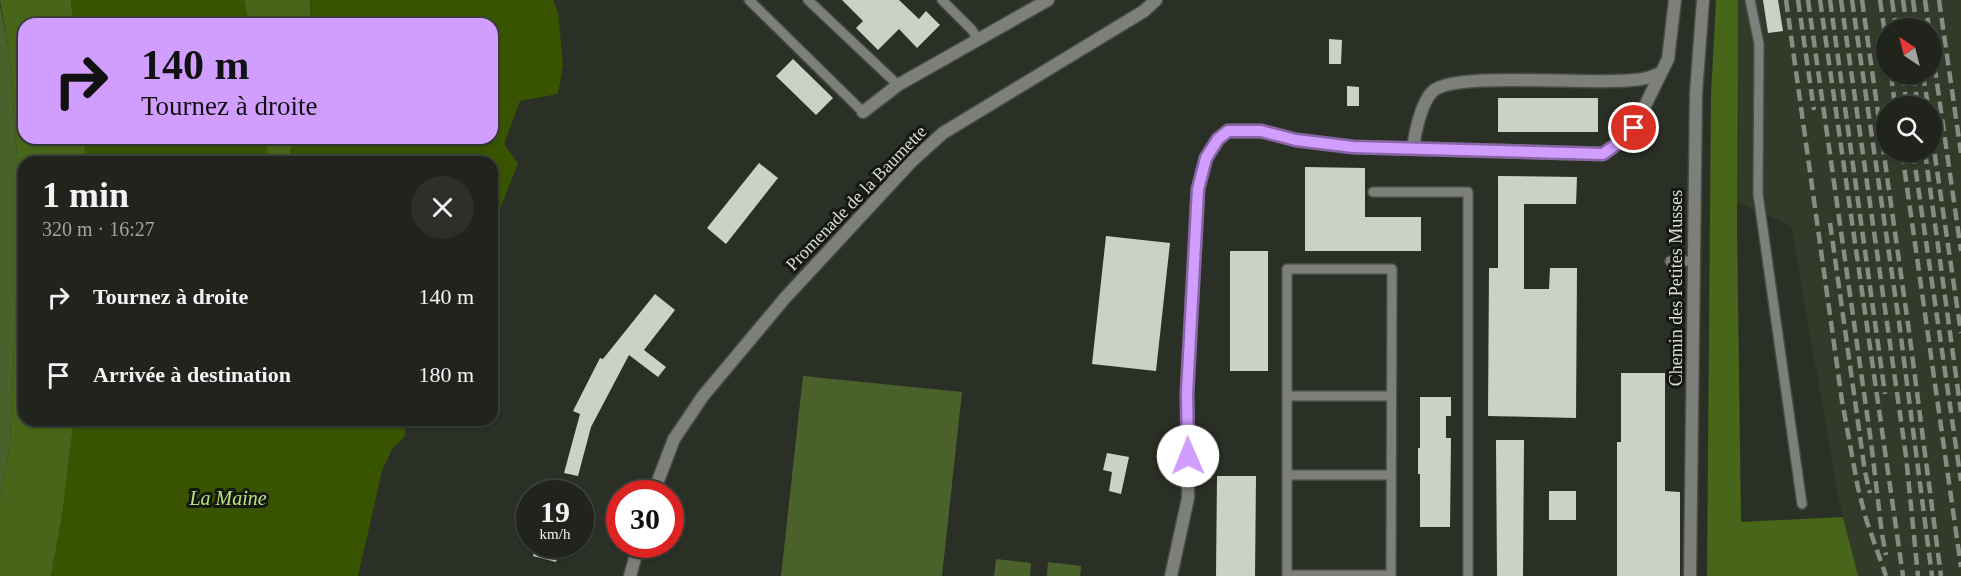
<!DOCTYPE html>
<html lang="fr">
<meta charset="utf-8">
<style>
:root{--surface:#20241c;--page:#2d3029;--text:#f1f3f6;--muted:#a2a4a3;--line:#3d413b}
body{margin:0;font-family:Georgia,serif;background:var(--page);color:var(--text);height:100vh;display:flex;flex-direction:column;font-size:22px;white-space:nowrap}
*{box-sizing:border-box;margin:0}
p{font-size:20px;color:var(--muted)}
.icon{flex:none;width:33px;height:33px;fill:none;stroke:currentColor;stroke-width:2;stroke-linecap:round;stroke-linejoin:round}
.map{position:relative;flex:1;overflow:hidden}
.drawer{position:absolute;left:18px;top:156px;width:480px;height:270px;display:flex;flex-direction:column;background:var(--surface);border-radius:18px;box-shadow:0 2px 4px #0004,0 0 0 2px var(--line)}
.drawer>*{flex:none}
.top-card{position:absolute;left:18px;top:18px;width:480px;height:126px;border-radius:18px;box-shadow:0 2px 4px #0004,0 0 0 2px var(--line);background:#d19dfe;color:#111;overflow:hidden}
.needle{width:39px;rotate:325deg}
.fabs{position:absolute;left:1876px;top:18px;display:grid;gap:12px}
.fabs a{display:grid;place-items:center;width:66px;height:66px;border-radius:50%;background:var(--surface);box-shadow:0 2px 4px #0004,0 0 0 2px var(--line);font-size:30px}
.speed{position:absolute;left:516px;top:480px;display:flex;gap:12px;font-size:30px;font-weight:700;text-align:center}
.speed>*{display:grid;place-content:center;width:78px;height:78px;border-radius:50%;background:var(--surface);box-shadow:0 2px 4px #0004,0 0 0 2px var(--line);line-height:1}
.speed small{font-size:15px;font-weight:400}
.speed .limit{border:9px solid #d22;background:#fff;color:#111}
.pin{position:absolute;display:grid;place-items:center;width:51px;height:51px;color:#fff;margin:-26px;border:3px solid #fff;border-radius:50%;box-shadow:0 2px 6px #0007}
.me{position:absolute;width:66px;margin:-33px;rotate:359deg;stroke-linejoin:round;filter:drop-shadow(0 0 4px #0008)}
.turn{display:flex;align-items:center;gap:21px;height:126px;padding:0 24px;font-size:27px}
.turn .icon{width:78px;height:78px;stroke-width:2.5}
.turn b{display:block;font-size:42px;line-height:51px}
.round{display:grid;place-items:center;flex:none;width:63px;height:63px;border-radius:32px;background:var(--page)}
.headline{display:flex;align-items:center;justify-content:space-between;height:102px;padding:0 24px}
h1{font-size:36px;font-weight:800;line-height:45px}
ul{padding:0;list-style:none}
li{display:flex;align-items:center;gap:18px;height:78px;padding:0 24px}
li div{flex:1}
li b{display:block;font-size:22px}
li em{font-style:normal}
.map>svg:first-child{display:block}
</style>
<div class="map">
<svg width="1961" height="576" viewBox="0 0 1961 576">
<rect width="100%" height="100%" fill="#2b3026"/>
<path fill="#323a2a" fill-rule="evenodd" d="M1734,0H1961V576H1858L1839,501L1791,226L1737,202ZM1887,28H1932V74H1887ZM1887,106H1932V152H1887Z"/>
<g fill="#4a612b">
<path d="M0,5L9,50L18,169V254L10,443L0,499Z"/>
<path d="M803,376L962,392L942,576H781Z"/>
<path d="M996,559L1031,563L1030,576H994Z"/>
<path d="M1048,562L1081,566L1080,576H1047Z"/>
</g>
<g fill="#486619">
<path d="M0,0H71L74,24H24V138H84L86,162H24V420H74L62,517L51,576H0V499L10,443L18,254V169L9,50Z"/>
<path d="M244,0H310L311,24H249Z"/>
<path d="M1716,0H1738L1737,228L1741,522L1843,517L1858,576H1707L1711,95Z"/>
<path d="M265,138H293L288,162H269Z"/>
</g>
<g fill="#385400">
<path d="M71,0H244L249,24H74Z"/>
<path d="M310,0H553L558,12L563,65L558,94L520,101L504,144L518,164L492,228V162H288L293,138H492V24H311Z"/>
<path d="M84,138H265L269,162H86Z"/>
<path d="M74,420H406L405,436L392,449L382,471L358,576H51L62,517Z"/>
</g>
<g fill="#cbd2c4">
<path d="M842,0H899L919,19L926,11L940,25L917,48L899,29L878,50L856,28L863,21Z"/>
<path d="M1763,0H1778L1783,31L1768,33Z"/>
<path d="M1329,39L1342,40L1341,64H1329Z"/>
<path d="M793,59L833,98L816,115L776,76Z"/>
<path d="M1347,86L1359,87V106H1347Z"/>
<rect x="1498" y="98" width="100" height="34"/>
<path d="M759,163L778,178L726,244L707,228Z"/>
<path d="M1305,167L1365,168V217H1421V251H1305Z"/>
<path d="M1498,176L1577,177L1576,204H1524V289H1549L1550,268H1577L1576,418L1488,416L1489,268H1498Z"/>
<path d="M1106,236L1170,243L1156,371L1092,364Z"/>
<rect x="1230" y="251" width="38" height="120"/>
<path d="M655,294L675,310L644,350L666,367L658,377L629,355L591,427L578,476L564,473L580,414L573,411L600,358L603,359Z"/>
<path d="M1621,373H1665V491L1680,492V576H1617V442H1621Z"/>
<path d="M1420,397H1451V416H1446V438H1451L1450,527H1420V474H1418V448H1420Z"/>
<path d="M1496,440H1524L1523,576H1497Z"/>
<path d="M1107,453L1129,457L1121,494L1109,491L1112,472L1103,470Z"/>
<path d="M1217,476H1256L1255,576H1216Z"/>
<rect x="1549" y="491" width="27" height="29"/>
<path d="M536,544H561L556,562L533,556Z"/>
</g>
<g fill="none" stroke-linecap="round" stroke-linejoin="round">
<g stroke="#474c42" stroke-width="12">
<g id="lane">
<path d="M749,0L863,112"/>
<path d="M808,0L898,85"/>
<path d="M942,0L972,30L978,40"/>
<path d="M1750,0L1759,44L1758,194L1802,504"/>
<path d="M1373,192H1468V576"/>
<path d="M1670,261H1694"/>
<path d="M1287,396H1391"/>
<path d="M1287,475H1391"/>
<path d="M1287,575H1391"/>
<path d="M1287,576V269H1392L1391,576"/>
</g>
</g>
<g stroke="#474c42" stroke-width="15">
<g id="street">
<path d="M863,112L898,85L1048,0"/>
<path d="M1413,148C1415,132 1421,104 1432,92C1453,69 1606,88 1647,78C1651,77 1656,75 1660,73"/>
<path d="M653,494L674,439L703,396L785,298L912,161L943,133L1144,11L1156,0"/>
<path d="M630,576L639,544"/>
<path d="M1171,576L1188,498L1187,393L1198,189L1206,158L1218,139L1228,131H1261L1296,140L1353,147L1603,154L1621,141L1634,128L1668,59L1675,0"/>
<path d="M1690,576L1696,93L1703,0"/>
</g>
</g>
<use href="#lane" stroke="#7d7f7a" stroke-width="9"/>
<use href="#street" stroke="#7d7f7a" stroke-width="12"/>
<g stroke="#888c84" stroke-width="4.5" stroke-dasharray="12 6" stroke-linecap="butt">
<path d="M1786,0L1842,401L1858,488L1866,519L1886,576"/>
<path d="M1798,0L1814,110"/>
<path d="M1808,0L1871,442L1882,534L1886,555"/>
<path d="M1820,0L1903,576"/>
<path d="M1830,0L1885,394"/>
<path d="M1841,0L1906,456L1918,576"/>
<path d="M1852,0L1899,322L1932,576"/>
<path d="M1862,0L1909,331L1941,576"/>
<path d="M1880,0L1887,47"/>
<path d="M1892,0L1896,28"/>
<path d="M1903,0L1907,28"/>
<path d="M1913,0L1917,28"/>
<path d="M1925,0L1929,28"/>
<path d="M1939,0L1961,153"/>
<path d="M1932,48L1961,251"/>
<path d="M1891,74L1895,106"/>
<path d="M1902,74L1907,106"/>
<path d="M1913,74L1918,106"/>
<path d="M1923,74L1928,106"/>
<path d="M1932,136L1961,333"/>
<path d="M1902,152L1961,567"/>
<path d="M1913,152L1961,481"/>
<path d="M1925,152L1961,412"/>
<path d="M1830,223L1865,472L1870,493"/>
</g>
</g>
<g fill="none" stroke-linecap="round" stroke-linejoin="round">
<g stroke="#8866a5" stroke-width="15">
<path id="route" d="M1188,456L1187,393L1198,189L1206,158L1218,139L1228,131H1261L1296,140L1353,147L1603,154L1621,141L1634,128"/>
</g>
<use href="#route" stroke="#d19dfe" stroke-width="10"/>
</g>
<g text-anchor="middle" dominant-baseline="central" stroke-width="6" stroke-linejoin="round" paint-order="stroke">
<g font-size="18" fill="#d9ddd6" stroke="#151713">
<text transform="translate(856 198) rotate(-46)">Promenade de la Baumette</text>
<text transform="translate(1676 288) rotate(-90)">Chemin des Petites Musses</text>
</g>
<g font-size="20" font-style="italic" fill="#b9e580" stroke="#151713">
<text x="228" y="498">La Maine</text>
</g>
</g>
</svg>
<div class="fabs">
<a><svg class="needle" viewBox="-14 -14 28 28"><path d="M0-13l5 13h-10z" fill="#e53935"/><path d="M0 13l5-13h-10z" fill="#a2a4a3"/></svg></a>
<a><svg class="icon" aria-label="search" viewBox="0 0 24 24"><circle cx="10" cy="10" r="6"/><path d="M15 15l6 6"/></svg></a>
</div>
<div class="speed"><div>19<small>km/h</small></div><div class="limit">30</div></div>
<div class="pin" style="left:1634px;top:128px;background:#d93025"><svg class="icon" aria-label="arrive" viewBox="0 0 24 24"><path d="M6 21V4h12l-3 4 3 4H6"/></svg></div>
<svg class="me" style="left:1188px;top:456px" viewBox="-20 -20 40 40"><circle r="19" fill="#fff"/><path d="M0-13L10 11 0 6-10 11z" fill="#d19dfe"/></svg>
<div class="top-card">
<div class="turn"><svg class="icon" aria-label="right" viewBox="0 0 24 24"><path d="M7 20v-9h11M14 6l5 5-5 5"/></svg><div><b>140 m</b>Tournez à droite</div></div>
</div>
<section class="drawer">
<div class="headline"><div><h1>1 min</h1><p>320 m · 16:27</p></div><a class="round"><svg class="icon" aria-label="close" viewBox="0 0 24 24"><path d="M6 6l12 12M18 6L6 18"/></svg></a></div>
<ul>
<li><svg class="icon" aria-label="right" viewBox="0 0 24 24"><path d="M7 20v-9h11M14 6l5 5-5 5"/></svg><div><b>Tournez à droite</b></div><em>140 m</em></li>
<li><svg class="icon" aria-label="arrive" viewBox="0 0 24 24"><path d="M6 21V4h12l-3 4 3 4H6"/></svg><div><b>Arrivée à destination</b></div><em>180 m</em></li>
</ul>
</section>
</div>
